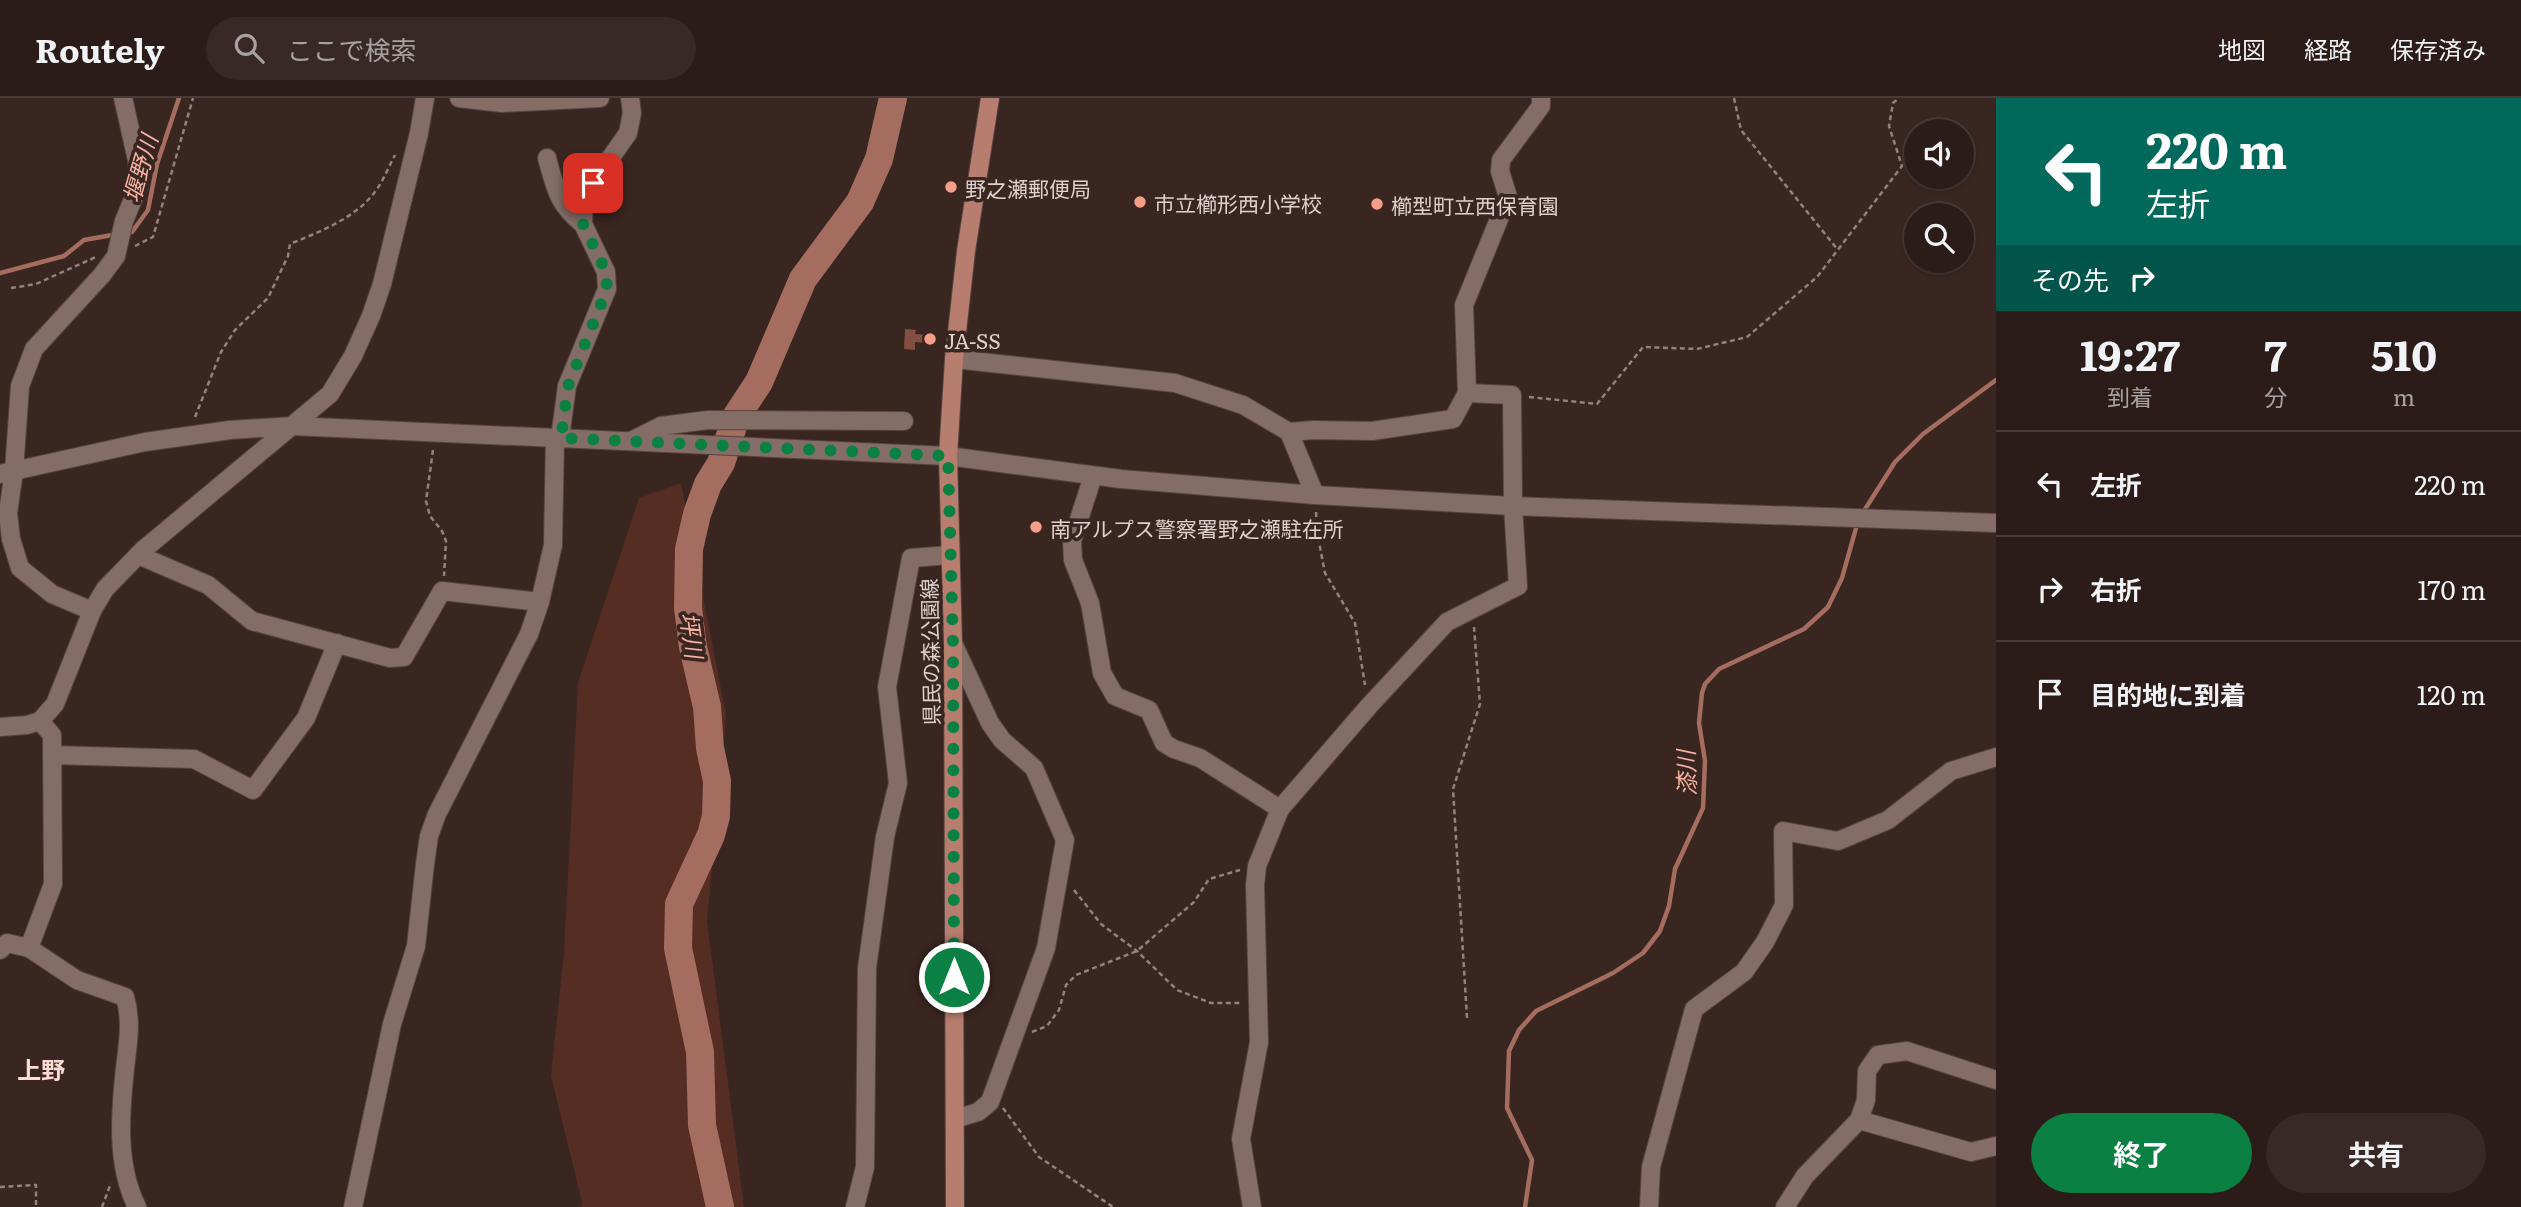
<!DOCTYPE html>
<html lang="ja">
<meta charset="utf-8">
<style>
:root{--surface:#2c1c19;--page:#382926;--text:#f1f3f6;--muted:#a6a1a2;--line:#483a38;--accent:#0b8043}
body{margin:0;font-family:Literata,"Noto Sans JP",serif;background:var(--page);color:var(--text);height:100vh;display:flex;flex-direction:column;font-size:26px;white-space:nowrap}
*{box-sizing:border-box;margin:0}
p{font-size:23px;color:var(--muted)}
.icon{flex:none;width:38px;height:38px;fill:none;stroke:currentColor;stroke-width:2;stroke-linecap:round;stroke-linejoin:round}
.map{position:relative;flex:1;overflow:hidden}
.panel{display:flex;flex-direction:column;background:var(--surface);width:525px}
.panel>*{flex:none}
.top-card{background:#00695c;color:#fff;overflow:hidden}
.tools{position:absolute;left:1904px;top:21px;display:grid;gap:14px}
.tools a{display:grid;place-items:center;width:70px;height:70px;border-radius:50%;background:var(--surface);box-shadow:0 2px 5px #0004,0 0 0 2px var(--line);font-size:35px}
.pin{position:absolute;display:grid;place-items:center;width:60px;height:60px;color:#fff;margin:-30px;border-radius:14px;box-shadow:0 4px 10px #0006}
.me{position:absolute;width:77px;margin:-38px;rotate:0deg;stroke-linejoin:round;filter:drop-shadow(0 0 5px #0008)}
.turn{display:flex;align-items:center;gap:24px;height:147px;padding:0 35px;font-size:32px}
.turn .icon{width:91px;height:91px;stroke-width:2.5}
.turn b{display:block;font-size:49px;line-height:60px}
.then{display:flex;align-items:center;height:66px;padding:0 35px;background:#0003;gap:14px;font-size:26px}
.eta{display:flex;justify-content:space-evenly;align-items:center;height:119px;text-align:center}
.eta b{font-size:42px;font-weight:700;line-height:49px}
.action{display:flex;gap:14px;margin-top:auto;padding:14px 35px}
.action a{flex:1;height:80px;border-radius:42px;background:var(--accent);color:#fff;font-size:28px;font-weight:700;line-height:80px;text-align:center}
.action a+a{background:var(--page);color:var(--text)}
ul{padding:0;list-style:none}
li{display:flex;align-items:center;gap:21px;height:105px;padding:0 35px;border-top:2px solid var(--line)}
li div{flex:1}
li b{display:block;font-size:26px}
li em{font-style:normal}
header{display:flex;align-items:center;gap:42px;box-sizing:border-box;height:98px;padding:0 35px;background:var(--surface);border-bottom:2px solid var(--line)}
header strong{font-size:33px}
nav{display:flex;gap:38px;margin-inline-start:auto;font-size:24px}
.search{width:490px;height:63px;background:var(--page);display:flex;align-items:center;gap:18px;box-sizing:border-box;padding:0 24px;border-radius:38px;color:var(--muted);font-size:26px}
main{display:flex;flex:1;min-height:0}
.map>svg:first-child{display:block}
</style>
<header>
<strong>Routely</strong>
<div class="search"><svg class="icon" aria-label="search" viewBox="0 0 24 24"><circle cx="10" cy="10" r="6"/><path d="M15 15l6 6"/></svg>ここで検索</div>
<nav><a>地図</a><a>経路</a><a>保存済み</a></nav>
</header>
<main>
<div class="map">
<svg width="1996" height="1109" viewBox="0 0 1996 1109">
<rect width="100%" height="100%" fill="#3a2621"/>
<path fill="#552d23" d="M681,385L726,617L707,823L744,1109H581L582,1104L551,978L564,854L578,585L639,400Z"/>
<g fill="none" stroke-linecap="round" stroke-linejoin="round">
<g stroke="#a46d60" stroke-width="4.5">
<path d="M126,135L132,134L148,112L157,66L179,0"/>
<path d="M0,175L64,158L84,142L118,136"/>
<path d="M1862,416L1895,364L1923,336L1996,282"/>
<path d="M1525,1109L1532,1062L1507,1010L1509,953L1519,932L1536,913L1613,875L1643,855L1660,833L1669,808L1675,771L1703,710L1705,663L1699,625L1702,595L1705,586L1719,571L1804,531L1828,509L1842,480L1858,423"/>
</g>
<path stroke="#a46d60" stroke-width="28" d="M720,1109L702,1027L700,954L678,850L679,806L711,737L716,718L717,683L710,650L707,609L693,549L688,510L689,451L697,416L708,386L721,365L736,319L759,284L803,181L860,104L879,61L893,0"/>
</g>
<path fill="#834f42" d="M905,231L916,232L915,236L936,238V246L915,244V252L904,251Z"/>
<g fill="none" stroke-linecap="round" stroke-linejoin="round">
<g stroke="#554441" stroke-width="20">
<g id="minor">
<path d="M459,0L502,5L600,0"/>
<path d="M547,60C555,89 558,107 583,126"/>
<path d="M954,261L1175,285L1243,307L1289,334L1315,397"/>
<path d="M1289,334L1313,332L1372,333L1453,321L1467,295L1464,207L1508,99L1500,73L1501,62L1541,8V0"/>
<path d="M560,340L567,288L607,191L606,174L583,126L584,106L593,85L628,35L632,15L630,0"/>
<path d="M633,342L661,328L708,322L904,323"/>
<path d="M0,376L145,344L230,332L293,328L948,358L1121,381L1315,397L1513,408L1996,425"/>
<path d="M1093,378L1072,443L1073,462L1090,505L1102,575L1115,598L1149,612L1164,645L1174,651L1200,660L1280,711"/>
<path d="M138,457L208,487L252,523L390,560L404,559L442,493L540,504"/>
<path d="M92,513L52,496L20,470L11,441L8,415L14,373L20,288L34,251L102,177L116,158L124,123L138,89L137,62L123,0"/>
<path d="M953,545L990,625L1002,642L1034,670L1065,742L1046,850L990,1004L978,1014L955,1021"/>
<path d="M0,629L27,627L40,623L55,606L92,513L105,491L143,452L330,296L353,258L371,218L382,186L419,35L425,0"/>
<path d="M52,657L194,661L253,692L306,620L337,545"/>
<path d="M29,850L77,882L125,899C132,922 128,946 125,970C120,1016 116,1067 137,1109"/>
<path d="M0,852L7,845L29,850L53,786L52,637L40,623"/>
<path d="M1859,1022L1971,1054L1996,1048"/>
<path d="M353,1109L392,926L416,848L425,766L429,738L437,716L529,536L540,504L553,447L555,340"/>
<path d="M855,1109L865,1069L867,870L885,739L898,685L887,589L911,460L950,457"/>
<path d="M1252,1109L1241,1041L1259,944L1255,787L1257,768L1280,711L1369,608L1447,524L1518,488L1513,408L1512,297L1467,295"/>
<path d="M1649,1109L1651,1069L1694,911L1744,874L1765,844L1784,807L1783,733L1838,743L1888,722L1951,673L1996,659"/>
<path d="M1785,1109L1805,1078L1859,1022L1866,1002L1867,973L1878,957L1907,953L1996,982"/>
</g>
</g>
<g stroke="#554441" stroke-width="20">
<path id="major" d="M955,1109L953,545L948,358L954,261L966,153L990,0"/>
</g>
<g stroke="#92817e" stroke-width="2.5" stroke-dasharray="5 3.5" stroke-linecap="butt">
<path d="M1734,0L1741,32L1838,152"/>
<path d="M135,148L153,139L193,0"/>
<path d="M11,190L36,186L96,159"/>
<path d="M1529,299L1597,306L1643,249L1697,251L1747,239L1817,179L1902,68L1889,28L1893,5L1899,0"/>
<path d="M195,319L221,254L235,232L268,200L288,158L290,146C321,133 357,120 377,91C384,81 389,68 395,57"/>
<path d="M433,352L426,403L430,418L442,433L446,443L444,478"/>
<path d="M1316,414L1317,434L1325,475L1355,525L1365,587"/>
<path d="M1074,792L1101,826L1137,853L1177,892L1211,905H1241"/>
<path d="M1467,920L1453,691L1480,606L1474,529"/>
<path d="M1032,934L1047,928L1059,912L1066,887L1076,877L1137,853L1194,804L1209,781L1240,772"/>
<path d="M1003,1010L1039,1059L1113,1109"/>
<path d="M0,1089L36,1087V1109"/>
<path d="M102,1109L111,1085"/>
</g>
<use href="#minor" stroke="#846d67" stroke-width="18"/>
<use href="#major" stroke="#b77d6e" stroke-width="18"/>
</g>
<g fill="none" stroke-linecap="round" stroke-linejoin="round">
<path stroke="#0b8043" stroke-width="12" stroke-dasharray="0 21.6" d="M593,85L584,106L583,126L606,174L607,191L568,288L561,340L948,358L953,545L954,879"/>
</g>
<g fill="#f49e89" stroke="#3a2621" stroke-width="2.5">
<circle cx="951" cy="89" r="7"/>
<circle cx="1140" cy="104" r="7"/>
<circle cx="1377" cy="106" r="7"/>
<circle cx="930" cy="241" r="7"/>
<circle cx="1036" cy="429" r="7"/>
</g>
<g text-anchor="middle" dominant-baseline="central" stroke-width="7" stroke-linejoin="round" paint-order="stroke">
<g font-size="21" fill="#ded0cd" stroke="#3a2621" text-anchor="start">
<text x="965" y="89">野之瀬郵便局</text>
<text x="1154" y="104">市立櫛形西小学校</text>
<text x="1391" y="106">櫛型町立西保育園</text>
<text x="944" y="241">JA-SS</text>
<text x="1050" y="429">南アルプス警察署野之瀬駐在所</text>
</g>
<g font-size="21" fill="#ded0cd" stroke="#3a2621">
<text transform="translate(929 554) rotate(-91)">県民の森公園線</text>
</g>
<g font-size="23" font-style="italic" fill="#f6b2a1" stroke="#3a2621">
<text transform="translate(139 70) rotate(-74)">堰野川</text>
<text transform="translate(693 537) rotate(82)">坪川</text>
<text transform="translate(1685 675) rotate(-92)">漆川</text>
</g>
<g font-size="24" font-weight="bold" fill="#fddbd2" stroke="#3a2621">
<text x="41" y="970">上野</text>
</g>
</g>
</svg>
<div class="tools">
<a><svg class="icon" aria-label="sound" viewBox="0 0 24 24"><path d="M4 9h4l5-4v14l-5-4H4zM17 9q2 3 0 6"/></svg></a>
<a><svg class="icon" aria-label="search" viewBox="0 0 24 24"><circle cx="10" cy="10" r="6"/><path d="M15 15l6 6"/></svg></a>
</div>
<div class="pin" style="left:593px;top:85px;background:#d93025"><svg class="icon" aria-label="arrive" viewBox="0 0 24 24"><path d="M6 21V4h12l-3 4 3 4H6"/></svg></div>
<svg class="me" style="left:954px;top:879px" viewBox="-20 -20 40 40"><circle r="17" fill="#0b8043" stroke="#fff" stroke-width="3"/><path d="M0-11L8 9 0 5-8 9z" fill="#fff"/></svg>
</div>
<section class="panel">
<div class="top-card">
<div class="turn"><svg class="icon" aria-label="left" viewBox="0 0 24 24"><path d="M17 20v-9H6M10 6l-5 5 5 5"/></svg><div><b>220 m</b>左折</div></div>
<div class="then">その先<svg class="icon" aria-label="right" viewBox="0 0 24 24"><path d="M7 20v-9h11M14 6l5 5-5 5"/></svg></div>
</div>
<div class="eta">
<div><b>19:27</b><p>到着</p></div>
<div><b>7</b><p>分</p></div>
<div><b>510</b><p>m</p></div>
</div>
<ul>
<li><svg class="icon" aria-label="left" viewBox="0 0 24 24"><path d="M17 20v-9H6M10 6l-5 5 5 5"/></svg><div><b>左折</b></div><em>220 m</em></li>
<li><svg class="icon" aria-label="right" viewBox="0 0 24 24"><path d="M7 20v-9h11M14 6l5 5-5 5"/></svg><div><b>右折</b></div><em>170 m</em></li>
<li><svg class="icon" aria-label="arrive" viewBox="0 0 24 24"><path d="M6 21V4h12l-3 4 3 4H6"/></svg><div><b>目的地に到着</b></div><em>120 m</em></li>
</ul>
<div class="action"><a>終了</a><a>共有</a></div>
</section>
</main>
